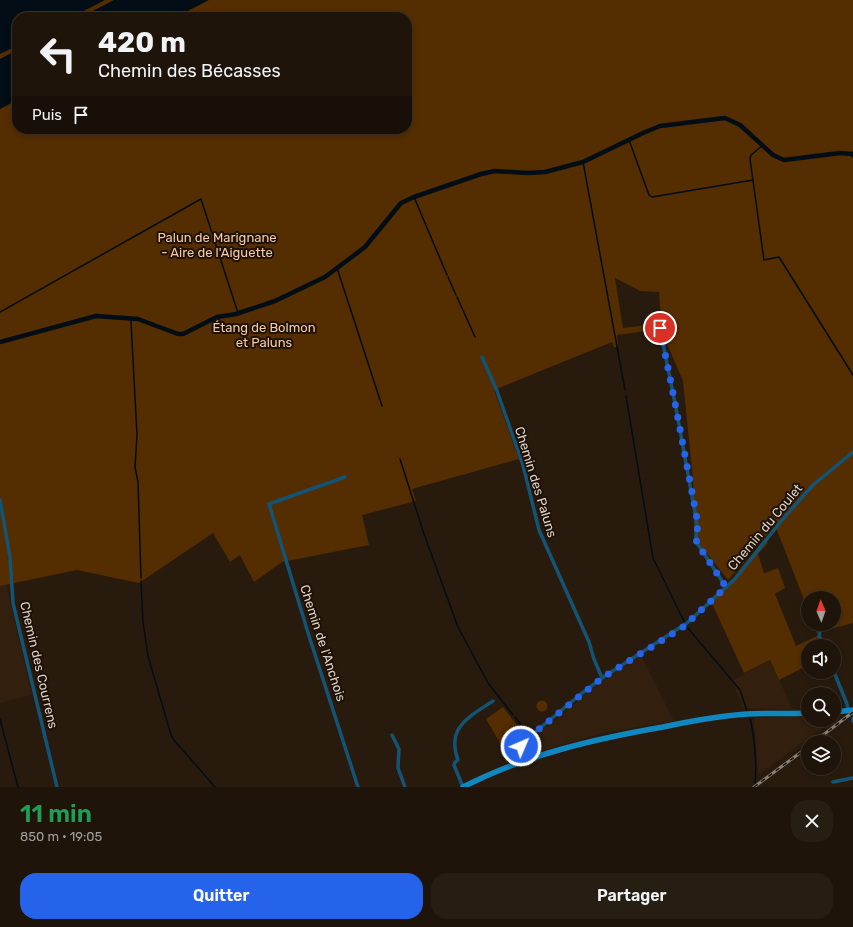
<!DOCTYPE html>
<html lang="fr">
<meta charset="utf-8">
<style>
:root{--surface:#1e140a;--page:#261d13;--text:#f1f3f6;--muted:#a19e9c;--line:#3c332b;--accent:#2563eb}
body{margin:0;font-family:Rubik,sans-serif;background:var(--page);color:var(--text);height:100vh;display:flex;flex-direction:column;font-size:15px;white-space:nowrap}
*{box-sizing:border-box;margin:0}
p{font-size:13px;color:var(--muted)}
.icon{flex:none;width:22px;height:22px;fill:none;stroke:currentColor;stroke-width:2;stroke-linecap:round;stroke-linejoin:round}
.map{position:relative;height:787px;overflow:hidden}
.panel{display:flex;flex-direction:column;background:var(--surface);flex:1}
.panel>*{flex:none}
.banner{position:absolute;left:12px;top:12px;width:400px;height:122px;border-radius:16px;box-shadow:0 2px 6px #0003,0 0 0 1px var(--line);background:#1e140a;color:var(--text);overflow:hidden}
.needle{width:26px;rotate:358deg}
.fabs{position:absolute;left:801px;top:591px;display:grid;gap:8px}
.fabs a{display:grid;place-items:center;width:40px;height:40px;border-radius:50%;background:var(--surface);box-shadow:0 2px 6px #0003,0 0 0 1px var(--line);font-size:20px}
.pin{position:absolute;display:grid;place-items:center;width:34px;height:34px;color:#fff;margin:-17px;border:2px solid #fff;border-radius:50%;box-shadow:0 1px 4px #0007}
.me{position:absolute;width:44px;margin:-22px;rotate:45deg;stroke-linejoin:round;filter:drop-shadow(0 0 3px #0008)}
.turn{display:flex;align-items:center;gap:14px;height:84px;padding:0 20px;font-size:18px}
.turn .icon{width:52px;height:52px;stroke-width:2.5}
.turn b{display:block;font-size:28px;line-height:34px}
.then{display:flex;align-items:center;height:38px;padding:0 20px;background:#0003;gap:8px;font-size:15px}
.round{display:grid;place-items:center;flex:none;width:42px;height:42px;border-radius:16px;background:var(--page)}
.head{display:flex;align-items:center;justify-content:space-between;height:68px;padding:0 20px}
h1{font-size:24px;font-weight:600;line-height:30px;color:#1e9e55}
.button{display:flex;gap:8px;margin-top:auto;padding:8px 20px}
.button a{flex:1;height:46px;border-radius:16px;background:var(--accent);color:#fff;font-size:16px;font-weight:600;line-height:46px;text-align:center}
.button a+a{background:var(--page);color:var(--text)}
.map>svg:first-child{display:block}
</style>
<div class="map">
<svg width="853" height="787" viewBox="0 0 853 787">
<rect width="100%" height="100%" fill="#281b0e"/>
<g fill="#321f0e">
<path d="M6,584L32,695L0,703V585Z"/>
<path d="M641,655L674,721L603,733L534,753L529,745L533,738L600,683Z"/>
<path d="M770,660L793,710L743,708L732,681Z"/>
<path d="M808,716V720H823V728L758,775L754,718Z"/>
</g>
<g fill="#542d00" fill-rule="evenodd">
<path d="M0,0H853V623L817,633L813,624H834V598H808V610L775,525L728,580L694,537L693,479L683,381L662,332L659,292L640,291L615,278L623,328L657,324L659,329L617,335L618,347H614L612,342L494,390L519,459L412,489L416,501L362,515L369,545L282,562L254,582L240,555L230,562L213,533L139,583L77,570L0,586ZM17,17H407V129H17Z"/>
<path d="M765,538L768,543L758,554L764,573L778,568L785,588L775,594L796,646L821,634L826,646H808V665L779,680L770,660L744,673L710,599L733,578Z"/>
<circle cx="542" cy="706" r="5.5"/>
<path d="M503,707L523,733L504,750L486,719Z"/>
</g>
<g fill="#030d15">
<path d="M0,0H105L72,17H17V46L0,54Z"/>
<path d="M114,0H209L176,17H81Z"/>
<path d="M17,50V100L0,109V59Z"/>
</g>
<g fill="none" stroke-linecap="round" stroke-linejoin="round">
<g stroke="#030d15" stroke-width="1.5">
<path d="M629,140L649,195L652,197L753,180"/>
<path d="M763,145L751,155L750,159L764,260L779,257L853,375"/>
<path d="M849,154L853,157"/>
<path d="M583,162L625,390"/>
<path d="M414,197L447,275"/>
<path d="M337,268L382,406"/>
<path d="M448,277L456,295"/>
<path d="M457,297L475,337"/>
<path d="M0,312L201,199L238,313"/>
<path d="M132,319L131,322L137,435L135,467L138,482L141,578"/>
<path d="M626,396L653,558L685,623"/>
<path d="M400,459L424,534L458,627L488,683L513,715"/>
<path d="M141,581L143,622L148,656L171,735L174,740L215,787"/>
<path d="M687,627L740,690L747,711"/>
<path d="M515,717L527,733"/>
<path d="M750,717C755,740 757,761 755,784"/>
<path d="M0,719L18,787"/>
</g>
<path stroke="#030d15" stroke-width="4.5" d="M0,342L96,316L138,319L178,334H183L217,317L236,314L275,301L325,277L365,247L401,203L414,197L481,174L495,171L528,173L545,172L583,162L643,133L660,126L725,118L740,125L773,155L784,160L840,153L853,154"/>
<g stroke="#135476" stroke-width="3.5">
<path d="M660,329L676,408L697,524L696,539L697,543L726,587"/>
<path d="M482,357L497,391L523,465L539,530L589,642L594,659L602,678"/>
<path d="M345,477L269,504L309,636L358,787"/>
<path d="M0,500L10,557L13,603L57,787"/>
<path d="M820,630L819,637L823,646"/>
<path d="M834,672L847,704L848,710"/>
<path d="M853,718V721"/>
<path d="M392,735L399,749L398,768L405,787"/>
<path d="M511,765V760L513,755L528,738L581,694L602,678L687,623L735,579L782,520L813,485L853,452"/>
<path d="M833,782L853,778"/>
<path d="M463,787L454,765L455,762L458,760C446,727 469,717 493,701"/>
</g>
<g stroke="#0f87c0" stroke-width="5.5">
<path d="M834,712L853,710"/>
<path d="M463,787C525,755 594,739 663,727C691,721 719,716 747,714C767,713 788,714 808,713"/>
</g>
<g stroke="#8a8075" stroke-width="3">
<g id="rail">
<path d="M814,742L853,712"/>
<path d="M754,787L808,747"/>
</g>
</g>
<use href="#rail" stroke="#1f1106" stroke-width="1.5" stroke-dasharray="4.5" stroke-linecap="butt"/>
</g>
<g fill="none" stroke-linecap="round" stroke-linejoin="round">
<path stroke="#2563eb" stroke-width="7" stroke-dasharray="0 12.6" d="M521,746L528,738L602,678L683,627L726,587L697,543L696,539L698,524L676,408L660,328"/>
</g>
<g text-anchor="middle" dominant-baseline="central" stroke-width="4" stroke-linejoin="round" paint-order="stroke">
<g font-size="13" fill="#f2caa9" stroke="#1f1106">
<text x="217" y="237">Palun de Marignane<tspan x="217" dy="15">- Aire de l'Aiguette</tspan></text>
<text x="264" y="327">Étang de Bolmon<tspan x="264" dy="15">et Paluns</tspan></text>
</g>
<g font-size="13" fill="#dcd3cb" stroke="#1f1106">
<text transform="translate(536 482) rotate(73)">Chemin des Paluns</text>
<text transform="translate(765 527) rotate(-50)">Chemin du Coulet</text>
<text transform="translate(323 643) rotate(72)">Chemin de l'Anchois</text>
<text transform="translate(39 665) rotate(77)">Chemin des Courrens</text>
</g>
</g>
</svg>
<div class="fabs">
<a><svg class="needle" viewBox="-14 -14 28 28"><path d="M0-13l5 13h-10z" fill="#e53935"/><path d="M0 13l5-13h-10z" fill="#a19e9c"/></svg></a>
<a><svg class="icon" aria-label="sound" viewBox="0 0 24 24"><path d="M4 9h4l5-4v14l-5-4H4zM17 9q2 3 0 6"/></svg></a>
<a><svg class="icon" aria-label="search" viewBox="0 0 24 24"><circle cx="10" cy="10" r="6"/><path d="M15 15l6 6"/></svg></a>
<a><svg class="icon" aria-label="layers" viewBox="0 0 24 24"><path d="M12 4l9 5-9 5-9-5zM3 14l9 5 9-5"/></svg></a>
</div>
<div class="pin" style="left:660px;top:328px;background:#d93025"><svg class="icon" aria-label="arrive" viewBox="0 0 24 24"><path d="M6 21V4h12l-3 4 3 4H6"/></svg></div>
<svg class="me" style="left:521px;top:746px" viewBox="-20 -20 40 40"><circle r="17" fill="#2563eb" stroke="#fff" stroke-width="3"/><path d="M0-11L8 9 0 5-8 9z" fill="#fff"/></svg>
<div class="banner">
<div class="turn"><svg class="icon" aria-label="left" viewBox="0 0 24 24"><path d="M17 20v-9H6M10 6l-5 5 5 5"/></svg><div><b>420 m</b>Chemin des Bécasses</div></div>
<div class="then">Puis<svg class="icon" aria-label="arrive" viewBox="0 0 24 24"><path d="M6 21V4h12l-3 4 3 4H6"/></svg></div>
</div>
</div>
<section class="panel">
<div class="head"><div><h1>11 min</h1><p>850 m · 19:05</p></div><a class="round"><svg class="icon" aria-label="close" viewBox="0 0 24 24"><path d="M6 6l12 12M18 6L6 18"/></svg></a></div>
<div class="button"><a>Quitter</a><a>Partager</a></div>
</section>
